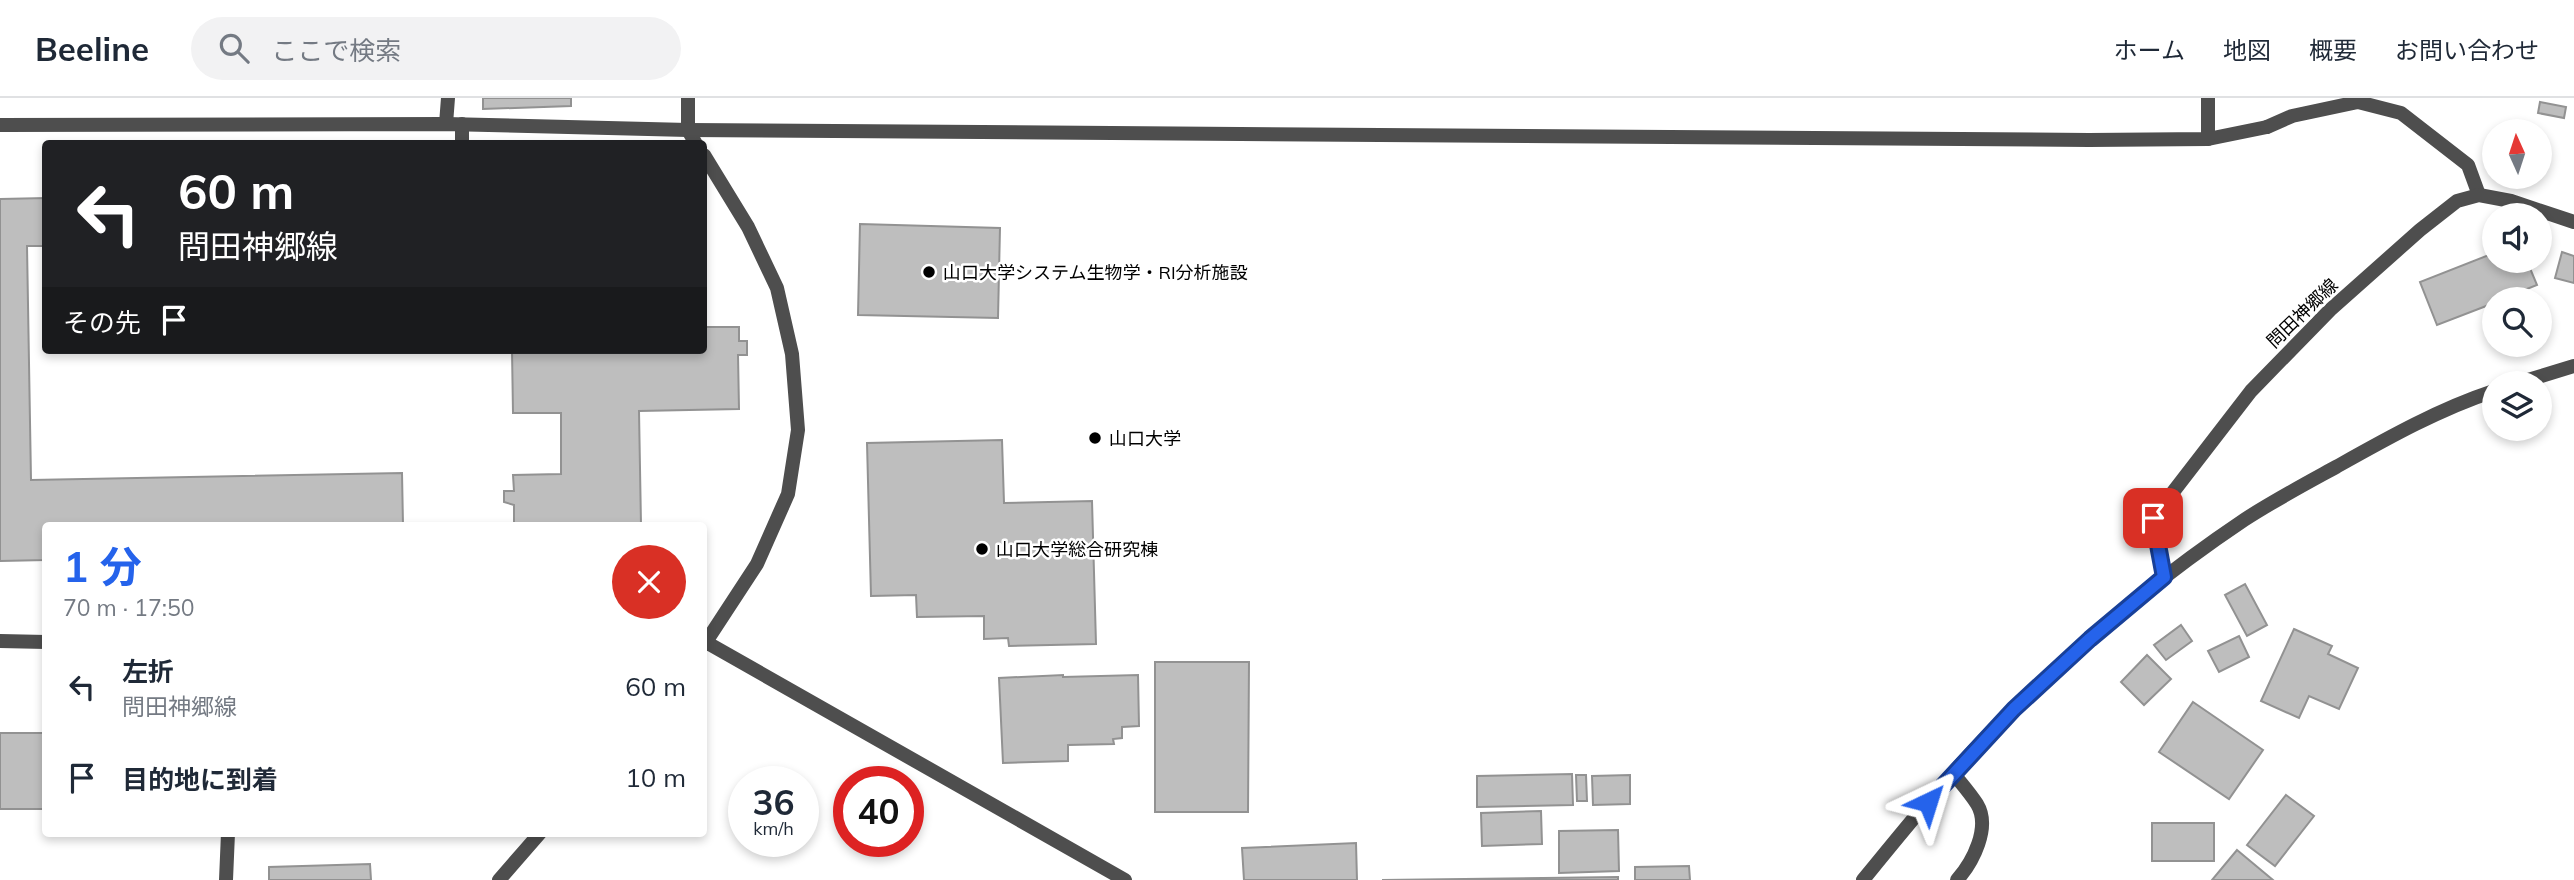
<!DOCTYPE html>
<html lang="ja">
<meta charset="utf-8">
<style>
:root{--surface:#fff;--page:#f2f2f3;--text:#1f2937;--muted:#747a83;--line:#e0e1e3;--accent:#2563eb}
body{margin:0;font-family:Mulish,"Noto Sans JP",sans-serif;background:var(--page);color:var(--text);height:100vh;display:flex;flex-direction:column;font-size:26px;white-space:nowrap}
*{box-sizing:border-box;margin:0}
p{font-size:23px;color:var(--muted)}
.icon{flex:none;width:38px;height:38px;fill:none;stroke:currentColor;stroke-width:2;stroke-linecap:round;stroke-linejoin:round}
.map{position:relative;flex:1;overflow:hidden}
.drawer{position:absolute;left:42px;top:424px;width:665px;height:315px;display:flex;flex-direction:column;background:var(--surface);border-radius:7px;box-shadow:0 4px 10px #0003}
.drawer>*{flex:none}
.hud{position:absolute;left:42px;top:42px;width:665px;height:214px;border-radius:7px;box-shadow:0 4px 10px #0003;background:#202124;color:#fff;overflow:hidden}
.needle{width:46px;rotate:357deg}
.buttons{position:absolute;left:2482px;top:21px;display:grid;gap:14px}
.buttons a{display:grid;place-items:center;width:70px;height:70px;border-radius:50%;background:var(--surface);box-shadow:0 4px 10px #0003;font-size:35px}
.speed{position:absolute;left:728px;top:668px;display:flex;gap:14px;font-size:35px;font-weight:700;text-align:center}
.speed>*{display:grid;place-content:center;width:91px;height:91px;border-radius:50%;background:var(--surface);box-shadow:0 4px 10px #0003;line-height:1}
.speed small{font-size:18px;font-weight:400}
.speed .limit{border:10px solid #d22;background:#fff;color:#111}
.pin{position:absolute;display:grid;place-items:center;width:60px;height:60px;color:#fff;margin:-30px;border-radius:14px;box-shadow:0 4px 10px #0006}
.me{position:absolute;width:77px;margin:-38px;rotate:41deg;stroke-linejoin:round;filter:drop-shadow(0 0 5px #0008)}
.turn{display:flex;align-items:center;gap:24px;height:147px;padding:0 21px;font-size:32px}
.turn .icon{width:91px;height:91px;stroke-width:2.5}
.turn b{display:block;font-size:49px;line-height:60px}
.then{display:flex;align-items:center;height:66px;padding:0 21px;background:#0003;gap:14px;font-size:26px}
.round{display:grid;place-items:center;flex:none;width:74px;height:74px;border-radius:37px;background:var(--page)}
.overview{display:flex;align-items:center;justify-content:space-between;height:119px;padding:0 21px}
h1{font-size:42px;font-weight:700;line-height:52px;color:var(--accent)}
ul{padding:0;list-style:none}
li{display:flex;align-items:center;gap:21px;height:91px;padding:0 21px}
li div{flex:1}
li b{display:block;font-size:26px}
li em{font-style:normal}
header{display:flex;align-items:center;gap:42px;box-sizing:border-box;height:98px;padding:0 35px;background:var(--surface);border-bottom:2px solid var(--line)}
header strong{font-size:33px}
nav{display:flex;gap:38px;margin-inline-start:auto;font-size:24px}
.search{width:490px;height:63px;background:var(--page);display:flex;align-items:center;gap:18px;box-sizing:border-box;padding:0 24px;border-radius:38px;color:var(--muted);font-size:26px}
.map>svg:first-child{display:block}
</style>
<header>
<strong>Beeline</strong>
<div class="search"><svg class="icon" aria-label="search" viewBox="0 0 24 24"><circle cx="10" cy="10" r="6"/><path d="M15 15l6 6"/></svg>ここで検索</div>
<nav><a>ホーム</a><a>地図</a><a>概要</a><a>お問い合わせ</a></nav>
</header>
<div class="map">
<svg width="2574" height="782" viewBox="0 0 2574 782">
<rect width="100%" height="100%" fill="#fff"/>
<g fill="#bebebe" stroke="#929292" stroke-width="2">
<path d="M483,0H571V8L483,11Z"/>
<path d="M2540,4L2566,9L2564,20L2538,15Z"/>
<path d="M46,100V148H27L31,382L402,375L403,427H46V462L0,463V101Z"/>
<path d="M860,126L1000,130L998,220L858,217Z"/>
<path d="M2562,154L2574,158V185L2555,180Z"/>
<path d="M2494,155V163H2527L2537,187L2502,201H2494V205L2437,227L2420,184Z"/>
<path d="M704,229H739V243H747V257H738L739,311L639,313L641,427H514V407L504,404V393H514L513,377L561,376V315H513L512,252H704Z"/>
<path d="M1002,342L1004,405L1092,403L1096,546L1009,548L1008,540L984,541V518L917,519L916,497L871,498L867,345Z"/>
<path d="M2245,486L2267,527L2247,538L2225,497Z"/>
<path d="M2181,527L2192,543L2166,562L2154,547Z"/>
<path d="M2294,531L2332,548L2328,556L2358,570L2339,611L2309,598L2299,620L2261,603Z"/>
<path d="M2239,538L2249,559L2219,574L2208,553Z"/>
<path d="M2147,557L2171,581L2144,607L2121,584Z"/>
<path d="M1155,564H1249L1248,714H1155Z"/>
<path d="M1063,577V579L1138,577L1139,628L1122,629V640L1113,641L1114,646L1068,647V663L1003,665L999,580Z"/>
<path d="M2193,604L2263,652L2229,701L2159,654Z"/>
<rect x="0" y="635" width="46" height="76"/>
<path d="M1572,676L1573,707L1477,709V678Z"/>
<path d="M1576,677H1586L1587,703H1577Z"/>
<path d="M1630,677V706L1593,707L1592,678Z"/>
<path d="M2286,697L2314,718L2275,768L2247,747Z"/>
<path d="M1541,713L1542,746L1482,748L1481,715Z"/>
<rect x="2152" y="725" width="62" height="38"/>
<path d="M1618,732L1619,773L1559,775V733Z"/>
<path d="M1356,745L1357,782H1244L1242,750Z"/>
<path d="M2237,752L2273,782H2212Z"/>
<path d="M370,766L371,782H269V769Z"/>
<path d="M1689,768L1690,782H1635V769Z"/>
<path d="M1618,779V782H1382Z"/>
</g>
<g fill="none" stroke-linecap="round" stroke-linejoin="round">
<g stroke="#4e4e4e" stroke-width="14">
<path d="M688,0V32L696,46"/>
<path d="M446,26L448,0"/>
<path d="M462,26V46"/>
<path d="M0,27L446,26L688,32L2089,42"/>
<path d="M2208,41L2267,29"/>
<path d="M704,57L748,129L777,190L792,256L798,332L788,396L757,466L704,547"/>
<path d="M0,543L46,544"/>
<path d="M704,543L1125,782"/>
<path d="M226,782L228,735"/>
<path d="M499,782L540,735"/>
</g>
<g stroke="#4e4e4e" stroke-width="14">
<path d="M2267,29L2292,18L2358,4L2401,15L2468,67L2479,97"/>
<path d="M2089,42L2208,41V0"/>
<path d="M2164,479L2153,420L2251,293L2330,212L2420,132L2457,103L2479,97L2511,103L2574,124"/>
<path d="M1953,675C1961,685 1970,695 1977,706C1991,729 1973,764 1957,782"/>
</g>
<g stroke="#4e4e4e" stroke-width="14">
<path d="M2518,285L2574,268"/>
<path d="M1863,782C1911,723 1959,664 2014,611C2084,542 2162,477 2244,422C2273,403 2305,386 2336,369C2386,341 2439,311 2494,293"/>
</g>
</g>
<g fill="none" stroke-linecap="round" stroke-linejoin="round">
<g stroke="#184099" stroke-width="18">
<path id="route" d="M1928,704L2014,611L2090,541L2164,479L2153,420"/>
</g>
<use href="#route" stroke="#2563eb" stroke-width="12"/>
</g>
<g fill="#000" stroke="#fff" stroke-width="2.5">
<circle cx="929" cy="174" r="7"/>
<circle cx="1095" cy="340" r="7"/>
<circle cx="982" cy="451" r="7"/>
</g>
<g text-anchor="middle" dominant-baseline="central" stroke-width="5" stroke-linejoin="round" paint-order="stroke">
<g font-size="18" fill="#000" stroke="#fff" text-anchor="start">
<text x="943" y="174">山口大学システム生物学・RI分析施設</text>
<text x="1109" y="340">山口大学</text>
<text x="996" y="451">山口大学総合研究棟</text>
</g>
<g font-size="18" fill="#000" stroke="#fff">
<text transform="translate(2302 215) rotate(-44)">問田神郷線</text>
</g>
</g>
</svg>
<div class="buttons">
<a><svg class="needle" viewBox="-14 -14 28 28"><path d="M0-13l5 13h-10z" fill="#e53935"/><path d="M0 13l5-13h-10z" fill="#747a83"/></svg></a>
<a><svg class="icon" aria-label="sound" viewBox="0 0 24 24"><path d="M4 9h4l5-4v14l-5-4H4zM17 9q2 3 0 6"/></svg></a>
<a><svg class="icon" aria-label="search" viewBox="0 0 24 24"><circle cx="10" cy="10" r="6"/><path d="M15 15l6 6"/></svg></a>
<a><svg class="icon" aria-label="layers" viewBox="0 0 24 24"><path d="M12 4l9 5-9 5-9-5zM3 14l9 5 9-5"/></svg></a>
</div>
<div class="speed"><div>36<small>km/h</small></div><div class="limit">40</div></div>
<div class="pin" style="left:2153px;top:420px;background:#d93025"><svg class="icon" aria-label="arrive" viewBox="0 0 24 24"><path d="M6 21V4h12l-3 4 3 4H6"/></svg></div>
<svg class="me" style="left:1928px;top:704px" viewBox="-20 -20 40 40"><path d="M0-17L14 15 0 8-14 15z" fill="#2563eb" stroke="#fff" stroke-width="4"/></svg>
<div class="hud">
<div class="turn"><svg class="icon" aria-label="left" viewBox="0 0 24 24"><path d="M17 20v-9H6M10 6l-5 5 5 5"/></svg><div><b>60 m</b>問田神郷線</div></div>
<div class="then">その先<svg class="icon" aria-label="arrive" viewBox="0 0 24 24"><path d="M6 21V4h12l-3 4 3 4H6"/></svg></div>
</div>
<section class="drawer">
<div class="overview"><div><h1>1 分</h1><p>70 m · 17:50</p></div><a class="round" style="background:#d93025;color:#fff"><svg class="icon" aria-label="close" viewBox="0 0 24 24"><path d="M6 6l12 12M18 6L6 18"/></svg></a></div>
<ul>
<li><svg class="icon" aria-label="left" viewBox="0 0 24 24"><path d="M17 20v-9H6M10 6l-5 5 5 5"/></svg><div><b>左折</b><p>問田神郷線</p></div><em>60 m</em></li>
<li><svg class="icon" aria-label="arrive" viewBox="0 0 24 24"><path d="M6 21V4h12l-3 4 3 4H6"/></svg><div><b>目的地に到着</b></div><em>10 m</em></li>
</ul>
</section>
</div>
